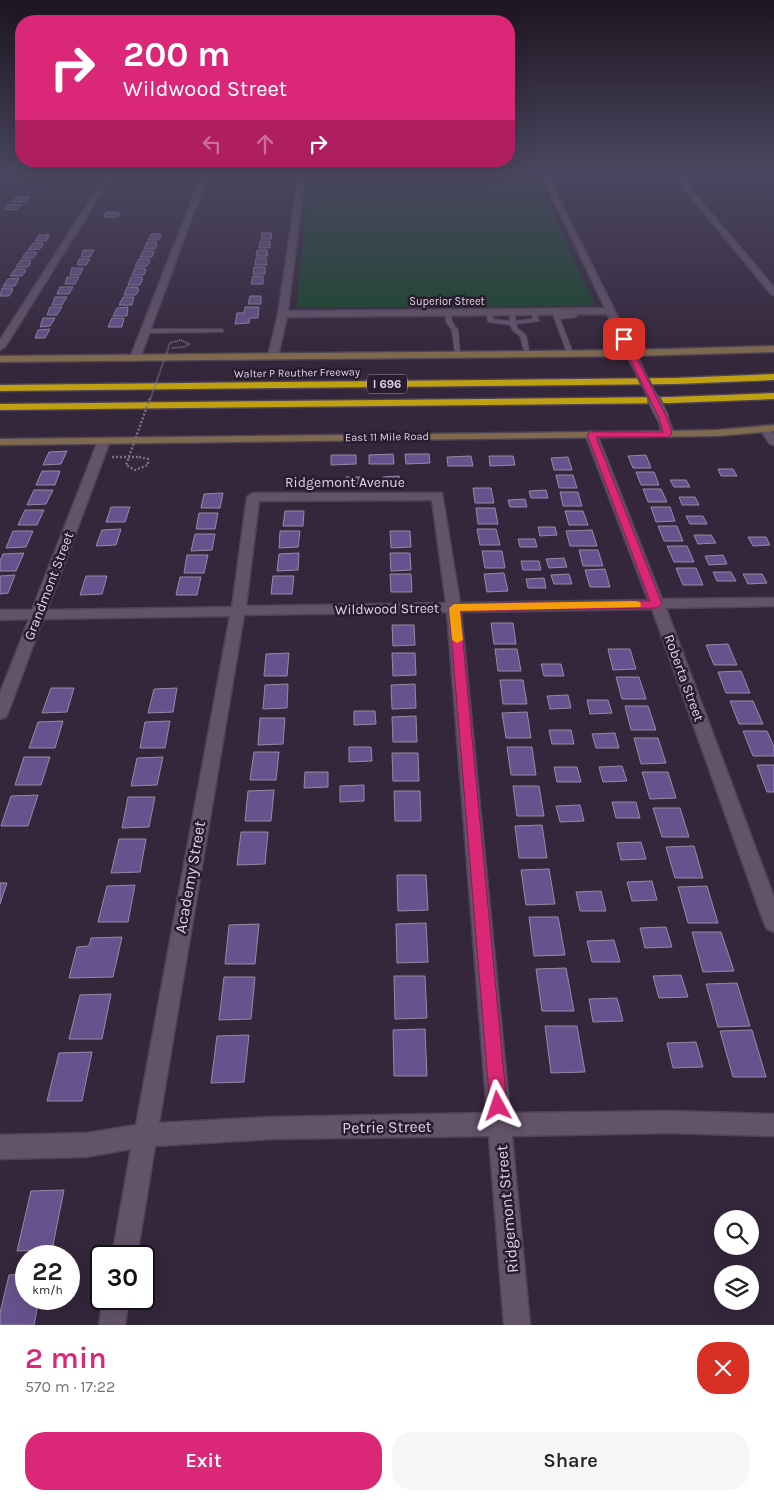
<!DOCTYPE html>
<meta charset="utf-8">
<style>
:root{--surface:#fff;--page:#f6f6f6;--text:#222;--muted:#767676;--accent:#db2777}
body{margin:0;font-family:Karla,sans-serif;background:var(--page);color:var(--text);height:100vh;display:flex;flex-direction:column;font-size:19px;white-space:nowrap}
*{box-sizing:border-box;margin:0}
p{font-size:16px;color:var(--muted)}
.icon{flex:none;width:28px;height:28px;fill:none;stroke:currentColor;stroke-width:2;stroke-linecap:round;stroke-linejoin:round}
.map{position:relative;height:1325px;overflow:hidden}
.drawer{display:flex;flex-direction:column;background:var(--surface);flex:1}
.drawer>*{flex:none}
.hud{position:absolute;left:15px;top:15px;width:500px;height:152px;border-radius:20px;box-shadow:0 5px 20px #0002;background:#db2777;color:#fff;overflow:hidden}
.tools{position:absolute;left:714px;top:1210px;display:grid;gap:10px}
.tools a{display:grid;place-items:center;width:45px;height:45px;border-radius:50%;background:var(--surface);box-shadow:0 5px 20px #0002;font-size:25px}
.speed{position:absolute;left:15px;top:1245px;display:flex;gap:10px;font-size:25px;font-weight:700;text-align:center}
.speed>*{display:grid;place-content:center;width:65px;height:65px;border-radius:50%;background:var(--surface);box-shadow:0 5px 20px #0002;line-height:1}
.speed small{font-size:12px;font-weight:400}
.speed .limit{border:2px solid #111;border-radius:8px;background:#fff;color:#111}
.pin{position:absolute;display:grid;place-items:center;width:42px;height:42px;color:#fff;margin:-21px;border-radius:10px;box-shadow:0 2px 8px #0006}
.me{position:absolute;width:55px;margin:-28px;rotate:355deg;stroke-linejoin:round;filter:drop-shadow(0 0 4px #0008)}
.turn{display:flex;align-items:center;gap:18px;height:105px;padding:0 25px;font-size:22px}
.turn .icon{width:65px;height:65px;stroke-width:2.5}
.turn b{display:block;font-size:35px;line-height:42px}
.lanes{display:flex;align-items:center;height:48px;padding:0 25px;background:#0003;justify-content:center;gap:25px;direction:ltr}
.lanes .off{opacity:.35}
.round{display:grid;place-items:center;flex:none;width:52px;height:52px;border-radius:20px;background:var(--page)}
.headline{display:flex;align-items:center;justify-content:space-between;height:85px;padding:0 25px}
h1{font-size:30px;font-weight:600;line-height:38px;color:var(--accent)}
.cta{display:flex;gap:10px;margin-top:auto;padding:10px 25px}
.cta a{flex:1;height:58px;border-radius:20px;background:var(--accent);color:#fff;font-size:20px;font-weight:600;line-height:58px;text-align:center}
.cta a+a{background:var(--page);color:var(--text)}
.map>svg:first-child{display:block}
</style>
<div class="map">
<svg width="774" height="1325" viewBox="0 0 774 1325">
<rect width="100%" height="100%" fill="#34263b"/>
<path fill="#18462b" d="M310,174H535L595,306L296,308Z"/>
<g fill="#68528d" stroke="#948ba6">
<path d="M16,197H30L25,202H12Z"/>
<path d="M9,204L22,205L16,210L4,209Z"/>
<path d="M106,212H115L114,213H120L118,217H104Z"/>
<path d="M262,233H271L272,239H261Z"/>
<path d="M151,234H160L161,236L159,240H148Z"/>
<path d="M39,235H49L47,237H49L46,241H35Z"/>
<path d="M260,241H270V248H259Z"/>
<path d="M147,242H156L157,244L155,249H144Z"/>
<path d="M33,243H43V245L40,249L28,250Z"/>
<path d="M83,250H94L90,257H81Z"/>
<path d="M257,250H267L268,256H256Z"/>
<path d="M143,251H153L154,252L152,257H140Z"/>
<path d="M26,252H36L35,253H37L33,258H22Z"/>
<path d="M256,258H266L267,265H255Z"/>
<path d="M79,259H90L86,265H77Z"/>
<path d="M139,259H149L150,261L147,266H135Z"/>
<path d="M21,260H31L29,262H31L28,267H16Z"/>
<path d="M254,267H265V274H253Z"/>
<path d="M72,268H83L80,275H70Z"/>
<path d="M135,268H145V270H146L144,275H132Z"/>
<path d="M15,269H25L24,271H26L22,276H10Z"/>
<path d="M253,276H263V284H251Z"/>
<path d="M67,277H79L75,284H65Z"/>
<path d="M131,277H142L141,279H143L140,285H128Z"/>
<path d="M19,278L15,286H3L8,279Z"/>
<path d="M60,287H73L69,294H57Z"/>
<path d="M127,287H138L137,289H139L136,295H124Z"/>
<path d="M2,288H13L11,290H13L9,296H0Z"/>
<path d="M250,296H261V304H248Z"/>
<path d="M55,297H67L62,305H52Z"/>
<path d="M123,297H134L132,305H119Z"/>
<path d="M50,307H62L57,315H47Z"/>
<path d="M128,307L127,316H113L117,308Z"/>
<path d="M245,307H259L258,318H250L249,323L235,324L237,313H244Z"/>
<path d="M43,318H55L50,326L40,327Z"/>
<path d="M112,318H124L122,327H108Z"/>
<path d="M50,329L45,338H35L38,330Z"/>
<path d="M67,451L61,464L43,465L49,452Z"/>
<path d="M393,454L394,464H369V455Z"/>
<path d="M405,454H429L430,463L406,464Z"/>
<path d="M331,455H356V464L331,465Z"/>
<path d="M646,455L651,468H633L628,456Z"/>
<path d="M471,456L473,466H448L447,457Z"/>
<path d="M489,456H513L515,465L490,466Z"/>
<path d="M568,457L572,470H554L551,458Z"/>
<path d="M718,469H733L737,476H721Z"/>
<path d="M42,471H60L55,485H36Z"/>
<path d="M636,472H654L659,485H641Z"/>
<path d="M556,475H573L577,488H559Z"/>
<path d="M399,476L400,484H384L383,477Z"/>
<rect x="346" y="477" width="16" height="7"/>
<path d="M670,480H686L690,487H674Z"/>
<path d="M473,488H491L494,503H475Z"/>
<path d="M643,489H661L667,502H648Z"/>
<path d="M34,490H53L46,504L27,505Z"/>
<path d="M546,490L548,498H531L529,491Z"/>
<path d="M560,492H578L582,506H563Z"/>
<path d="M223,493L220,508H201L204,494Z"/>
<path d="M679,497H695L699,505H682Z"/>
<path d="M525,499L527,507H510L508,500Z"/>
<path d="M111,507H130L125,522H106Z"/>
<path d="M651,507H670L675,521L656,522Z"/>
<path d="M476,508H495L498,524H478Z"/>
<path d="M25,510H44L37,525H18Z"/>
<path d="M285,511H304L303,526H283Z"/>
<path d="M565,511H583L588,525H569Z"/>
<path d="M199,513H218L215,529H196Z"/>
<path d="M686,516H703L707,524H690Z"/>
<path d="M658,526H677L683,541H664Z"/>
<path d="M538,527H555L557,535L540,536Z"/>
<path d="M121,529L116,545L96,546L102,530Z"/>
<path d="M477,529H496L500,545H480Z"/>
<path d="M592,530L597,546H570L566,531Z"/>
<path d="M13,531H33L26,547L6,548Z"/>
<path d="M280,531H300L298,547L279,548Z"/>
<path d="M390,531H410L411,547L391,548Z"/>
<path d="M195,534H215L212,550L191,551Z"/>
<path d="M694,535H711L716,543L698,544Z"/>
<path d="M748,537H766L770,545L753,546Z"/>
<path d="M518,539H535L537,547H520Z"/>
<path d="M667,546H687L694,562H674Z"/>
<path d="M579,550H598L603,566H583Z"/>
<path d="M482,551H502L505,568H485Z"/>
<path d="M24,553L16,571H0V561L3,554Z"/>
<path d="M299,553L298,570L277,571L279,554Z"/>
<path d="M390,553H410L411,570L391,571Z"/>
<path d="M187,555H208L204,573H184Z"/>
<path d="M723,555L727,564L709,565L705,556Z"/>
<path d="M564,558L567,567L549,568L546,559Z"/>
<path d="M521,561H539L541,570H523Z"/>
<path d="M676,568H696L703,585H683Z"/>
<path d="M605,569L610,587H590L585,570Z"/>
<path d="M713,572H731L736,581H717Z"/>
<path d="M504,573L508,591L487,592L484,574Z"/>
<path d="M390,574H411L412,592H391Z"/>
<path d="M569,574L572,584H554L551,575Z"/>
<path d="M743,574H762L767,583L748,584Z"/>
<path d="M15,575L8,593L0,594V576Z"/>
<path d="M86,576H107L102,594L80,595Z"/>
<path d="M273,576H294L292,594H271Z"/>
<path d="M180,577H201L197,595H176Z"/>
<path d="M544,578L546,588H528L526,579Z"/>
<path d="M491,623H513L516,644H494Z"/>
<path d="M392,625H414L415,645L393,646Z"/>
<path d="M728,644L737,665H714L706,645Z"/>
<path d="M495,649H517L521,671H498Z"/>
<path d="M608,649H630L636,669L613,670Z"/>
<path d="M289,653L287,676H264L266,654Z"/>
<path d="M392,653H415L416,675L393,676Z"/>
<path d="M541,664H561L564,676H544Z"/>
<path d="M741,671L750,693H726L718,672Z"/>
<path d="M616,677H639L646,699H622Z"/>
<path d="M500,680H523L527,704H503Z"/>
<path d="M288,684L287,708L263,709L265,685Z"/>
<path d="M415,684L416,708L392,709L391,685Z"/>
<path d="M51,688H74L67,712L42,713Z"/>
<path d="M177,688L173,712L148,713L154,689Z"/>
<path d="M568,695L571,708L550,709L547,696Z"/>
<path d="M587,700H608L612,713L590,714Z"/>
<path d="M730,701H753L763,724H739Z"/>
<path d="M625,706H648L656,730H631Z"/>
<path d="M354,711H375L376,724L354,725Z"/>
<path d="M527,712L531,738H506L502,713Z"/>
<path d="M416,716L417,742H393L392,717Z"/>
<path d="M260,718H285L283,744L258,745Z"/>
<path d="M63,721L55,748H29L38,722Z"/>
<path d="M170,721L165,748H140L145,722Z"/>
<path d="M549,730H571L574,744H552Z"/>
<path d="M743,731H767L774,747V756H753Z"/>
<path d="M615,733L619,748H596L592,734Z"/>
<path d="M634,738H658L666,763L641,764Z"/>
<path d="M349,747H371L372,761L349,762Z"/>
<path d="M507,747H532L536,775H511Z"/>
<path d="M254,752H279L276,780H250Z"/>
<path d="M392,753H418L419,781H393Z"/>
<path d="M24,757H50L41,785H15Z"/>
<path d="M163,757L157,785L131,786L137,758Z"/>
<path d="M757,765H774V792H767Z"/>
<path d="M622,766L627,781L603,782L599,767Z"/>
<path d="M554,767H577L581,782H557Z"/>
<path d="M305,772H328V787L304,788Z"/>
<path d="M642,772H668L676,798L650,799Z"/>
<path d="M364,785V801L340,802V786Z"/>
<path d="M513,786H539L544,816H517Z"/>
<path d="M274,790L271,821H245L248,791Z"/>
<path d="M394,791H420L421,821H395Z"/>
<path d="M38,795L28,826H1L11,796Z"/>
<path d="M128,797H155L149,827L122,828Z"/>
<path d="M612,802H636L640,818H616Z"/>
<path d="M580,805L584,821L560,822L556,806Z"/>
<path d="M653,808H680L689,837H662Z"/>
<path d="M542,825L547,858H519L515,826Z"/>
<path d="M241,832H268L265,864L237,865Z"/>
<path d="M119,839H146L140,872L111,873Z"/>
<path d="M641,842L646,859L621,860L617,843Z"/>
<path d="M694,846L703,878H675L666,847Z"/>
<path d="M549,869L555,904L526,905L521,870Z"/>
<path d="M397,875H426L428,910L398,911Z"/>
<path d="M652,881L657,900L632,901L627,882Z"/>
<path d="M0,883H7L0,904Z"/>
<path d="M135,885L128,922H98L107,886Z"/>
<path d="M707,886L718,923H688L678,887Z"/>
<path d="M601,891L606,911H580L576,892Z"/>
<path d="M529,917H558L565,955L534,956Z"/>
<path d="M426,923L428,962L397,963L396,924Z"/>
<path d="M259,924L255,964H225L229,925Z"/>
<path d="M666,927L672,947L645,948L640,928Z"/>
<path d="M692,932H721L734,971L703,972Z"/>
<path d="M122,937L113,977L69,978L77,947L89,946L91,938Z"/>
<path d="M614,940L620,962H592L587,941Z"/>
<path d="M566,968L574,1011H542L536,969Z"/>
<path d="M681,975L688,997L659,998L653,976Z"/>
<path d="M394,976H425L427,1018L395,1019Z"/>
<path d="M224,977H255L251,1019L219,1020Z"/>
<path d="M737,983L750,1026L718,1027L706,984Z"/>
<path d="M111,994L102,1039H69L80,995Z"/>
<path d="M617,998L623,1021L593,1022L589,999Z"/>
<path d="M545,1026H577L585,1072L551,1073Z"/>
<path d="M425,1029L427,1076H394L393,1030Z"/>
<path d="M752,1030L766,1077H733L720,1031Z"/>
<path d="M249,1035L244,1082L211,1083L217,1036Z"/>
<path d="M696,1042L703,1067L673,1068L667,1043Z"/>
<path d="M92,1052L82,1101H47L59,1053Z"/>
<path d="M64,1190L52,1250L17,1251L31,1191Z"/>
<path d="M26,1274V1299H39L34,1325H0V1313L9,1275Z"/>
</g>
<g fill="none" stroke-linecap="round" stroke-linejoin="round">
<g stroke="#4e4253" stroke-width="2">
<g id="lane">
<path d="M573,310L576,312L577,317L560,319L573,353L570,355L567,353L552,312L555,310L557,311L559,315L571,314L570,312Z"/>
<path d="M486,311H490L493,319L510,321L509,311L514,312L516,321L533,319L531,312L536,311L539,321L516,324L518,329L526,335L530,355L525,354L520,336L513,331L510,325L488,322Z"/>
<path d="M446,312L451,313L452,322L458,330L460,355L455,354L452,330L446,322Z"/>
<path d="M221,329L223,330V332L146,333L143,331L146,329Z"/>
</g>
</g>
<g stroke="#4e4253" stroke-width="3">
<g id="street">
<path d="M107,174H113L5,347L0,350V340Z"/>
<path d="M202,174H208L140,358L135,361L132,360L130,358Z"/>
<path d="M299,174H305L288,311L605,308L541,174H547L642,366L637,369L632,366L607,314L287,317L278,356L273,359L270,358L268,356L278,314Z"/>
<path d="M672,174H678L774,287V295L771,294Z"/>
<path d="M663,415L668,418L674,434L672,436L668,437L662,434L658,418Z"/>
<path d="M765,426L769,427L774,434V445L770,444L760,429Z"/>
<path d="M591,431L597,434L662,599L774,598V606L666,608L774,897V932L767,929L764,923L652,609L461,612L510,1113L669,1111L774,1114V1136L669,1133L512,1136L530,1325H504L489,1136L272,1139L155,1146L137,1256H112L131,1149L86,1157L0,1159V1135L86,1133L136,1125L230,616L43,619L8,713L6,717L0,719V693L29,619L0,620V610H32L98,441L104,438L110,441L47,610L232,607L247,497L253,493H442L460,603L648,600L585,434ZM432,500L446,603L246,606L259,501ZM447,612L487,1113L272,1117L159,1123L244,615Z"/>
<path d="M103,1299H129L125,1325H99Z"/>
</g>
</g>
<g stroke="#4e4253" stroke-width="3">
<g id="secondary">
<path d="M774,346V352L630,356L0,362V356L630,350Z"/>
<path d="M774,425V431L717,436L0,445V439L668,431L717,430Z"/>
</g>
</g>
<g stroke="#4e4253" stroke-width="3">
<g id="highway">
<path d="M774,374V380L676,384L0,391V385L676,378Z"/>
<path d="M774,393V399L671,403L0,410V404L671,397Z"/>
</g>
</g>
<path stroke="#7c7082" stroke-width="2.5" stroke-dasharray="2 2" stroke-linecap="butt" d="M112,457H139"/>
<use href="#lane" fill="#63536a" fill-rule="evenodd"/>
<use href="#street" fill="#63536a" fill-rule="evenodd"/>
<use href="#secondary" fill="#7f6a4f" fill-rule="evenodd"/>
<use href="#highway" fill="#bfa010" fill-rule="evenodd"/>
<g stroke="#4e4253" stroke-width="11" stroke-linecap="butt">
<path id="street-bridge-far1" d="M637,366L654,400"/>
</g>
<g stroke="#4e4253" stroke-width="14" stroke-linecap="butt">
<path id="street-bridge" d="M653,398L663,418"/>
</g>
<path stroke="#7c7082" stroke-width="2" stroke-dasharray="1 1" stroke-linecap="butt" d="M150,400L170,343L181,340L189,344L184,347L171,348"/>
<path stroke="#7c7082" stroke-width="2.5" stroke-dasharray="2 2" stroke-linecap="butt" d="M139,457L148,459V465L135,470L126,465L150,398"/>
<use href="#street-bridge-far1" stroke="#63536a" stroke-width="9"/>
<use href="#street-bridge" stroke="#63536a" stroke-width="12"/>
</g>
<linearGradient id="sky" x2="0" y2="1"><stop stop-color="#1d1520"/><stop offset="0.48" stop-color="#4a4760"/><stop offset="1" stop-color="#4a4760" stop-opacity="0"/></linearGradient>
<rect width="774" height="359" fill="url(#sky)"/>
<path fill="#db2777" stroke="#8e194d" d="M621,337L627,339L667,418L672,434L668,437H596L662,604L657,608L460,611L507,1106L504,1112L498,1114L492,1112L490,1106L449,608L454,604L650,601L587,434L591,432H663L659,418L620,339Z"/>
<path fill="#f59e0b" d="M636,601L640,602L641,605L640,607L460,611L463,640L457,643L452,640L449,608L454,604Z"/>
<g text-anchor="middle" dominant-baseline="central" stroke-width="5" stroke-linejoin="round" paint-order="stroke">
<g font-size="11" fill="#ded5e2" stroke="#2a1c30">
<text x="447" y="301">Superior Street</text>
<text transform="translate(297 373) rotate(-1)">Walter P Reuther Freeway</text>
<text transform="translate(387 437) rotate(-1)">East 11 Mile Road</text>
</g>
<rect fill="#2a1c30" stroke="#a89ead" stroke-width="1" x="367" y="374.5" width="40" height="19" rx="4"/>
<g font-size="12" font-weight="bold" fill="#ded5e2">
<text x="387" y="384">I 696</text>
</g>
<g font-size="14" fill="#ded5e2" stroke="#2a1c30">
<text x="345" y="482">Ridgemont Avenue</text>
<text transform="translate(49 586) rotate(-69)">Grandmont Street</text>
<text transform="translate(387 609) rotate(-1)">Wildwood Street</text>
<text transform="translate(684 678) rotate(70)">Roberta Street</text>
</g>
<g font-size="16" fill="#ded5e2" stroke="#2a1c30">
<text transform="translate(190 877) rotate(-80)">Academy Street</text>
<text transform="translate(387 1127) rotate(-1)">Petrie Street</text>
<text transform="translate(507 1209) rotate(-95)">Ridgemont Street</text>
</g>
</g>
</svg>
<div class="tools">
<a><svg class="icon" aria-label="search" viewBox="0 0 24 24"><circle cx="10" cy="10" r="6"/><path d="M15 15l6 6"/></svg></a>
<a><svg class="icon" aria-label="layers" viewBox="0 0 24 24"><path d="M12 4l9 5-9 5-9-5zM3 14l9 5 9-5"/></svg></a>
</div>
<div class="speed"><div>22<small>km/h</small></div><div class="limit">30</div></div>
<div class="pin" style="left:624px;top:339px;background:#d93025"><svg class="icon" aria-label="arrive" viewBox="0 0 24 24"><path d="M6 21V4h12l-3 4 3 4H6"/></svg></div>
<svg class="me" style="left:498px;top:1106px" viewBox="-20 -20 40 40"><path d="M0-17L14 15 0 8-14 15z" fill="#db2777" stroke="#fff" stroke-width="4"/></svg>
<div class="hud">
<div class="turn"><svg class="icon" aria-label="right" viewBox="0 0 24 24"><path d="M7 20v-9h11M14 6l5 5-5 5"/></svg><div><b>200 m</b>Wildwood Street</div></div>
<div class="lanes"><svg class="icon off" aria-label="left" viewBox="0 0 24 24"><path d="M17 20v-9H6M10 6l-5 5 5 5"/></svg><svg class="icon off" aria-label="ahead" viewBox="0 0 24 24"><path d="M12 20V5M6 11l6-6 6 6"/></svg><svg class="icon" aria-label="right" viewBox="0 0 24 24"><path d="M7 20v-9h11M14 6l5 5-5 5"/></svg></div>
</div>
</div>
<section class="drawer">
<div class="headline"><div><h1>2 min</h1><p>570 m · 17:22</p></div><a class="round" style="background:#d93025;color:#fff"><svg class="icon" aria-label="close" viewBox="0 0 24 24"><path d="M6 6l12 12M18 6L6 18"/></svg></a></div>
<div class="cta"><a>Exit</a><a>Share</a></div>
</section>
